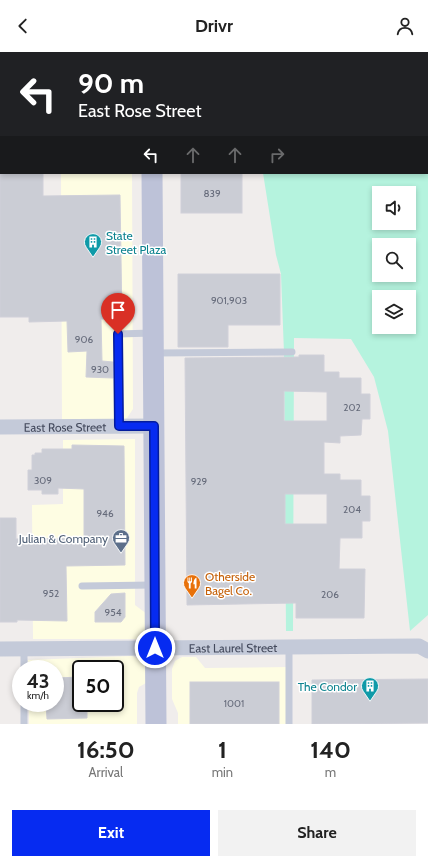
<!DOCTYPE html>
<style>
:root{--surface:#fff;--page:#f2f2f2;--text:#222;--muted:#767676;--accent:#062bf1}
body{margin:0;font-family:Cabin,sans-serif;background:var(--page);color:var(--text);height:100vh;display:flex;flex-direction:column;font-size:15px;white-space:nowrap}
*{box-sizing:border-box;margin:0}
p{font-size:13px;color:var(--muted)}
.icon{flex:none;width:22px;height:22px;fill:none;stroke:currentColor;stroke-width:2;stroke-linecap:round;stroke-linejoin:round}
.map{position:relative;height:672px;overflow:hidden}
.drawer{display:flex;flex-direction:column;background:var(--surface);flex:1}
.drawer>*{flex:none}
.top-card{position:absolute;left:0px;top:0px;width:428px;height:122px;box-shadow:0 2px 6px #0003;background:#202124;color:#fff;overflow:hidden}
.controls{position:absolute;left:372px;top:134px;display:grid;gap:8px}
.controls a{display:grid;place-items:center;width:44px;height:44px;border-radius:0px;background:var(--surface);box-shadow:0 2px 6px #0003;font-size:20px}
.speed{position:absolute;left:12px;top:608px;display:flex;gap:8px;font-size:20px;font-weight:700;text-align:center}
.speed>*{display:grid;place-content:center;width:52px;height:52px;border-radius:50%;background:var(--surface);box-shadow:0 2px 6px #0003;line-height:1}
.speed small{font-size:10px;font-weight:400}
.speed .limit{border:2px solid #111;border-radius:6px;background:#fff;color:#111}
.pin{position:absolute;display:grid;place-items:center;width:34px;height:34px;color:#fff;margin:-41px -17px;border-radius:50% 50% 50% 0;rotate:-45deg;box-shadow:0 0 4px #0007}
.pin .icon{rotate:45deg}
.me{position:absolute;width:44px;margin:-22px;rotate:0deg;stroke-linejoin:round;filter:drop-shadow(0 0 3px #0008)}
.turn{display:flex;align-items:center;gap:14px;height:84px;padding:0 12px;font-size:18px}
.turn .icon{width:52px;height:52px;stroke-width:2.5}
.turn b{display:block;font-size:28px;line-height:34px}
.lanes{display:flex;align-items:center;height:38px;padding:0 12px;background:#0003;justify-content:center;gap:20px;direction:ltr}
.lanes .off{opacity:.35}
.eta{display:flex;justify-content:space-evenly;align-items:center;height:68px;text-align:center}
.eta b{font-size:24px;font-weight:800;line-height:28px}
.cta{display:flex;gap:8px;margin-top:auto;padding:8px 12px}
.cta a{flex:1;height:46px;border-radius:0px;background:var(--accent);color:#fff;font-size:16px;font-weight:800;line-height:46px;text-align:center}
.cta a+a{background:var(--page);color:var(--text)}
header{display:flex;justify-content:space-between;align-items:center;height:52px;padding:0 12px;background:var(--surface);font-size:18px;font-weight:800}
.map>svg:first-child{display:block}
</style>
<header><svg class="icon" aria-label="back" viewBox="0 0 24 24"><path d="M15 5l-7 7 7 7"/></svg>Drivr<svg class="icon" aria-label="person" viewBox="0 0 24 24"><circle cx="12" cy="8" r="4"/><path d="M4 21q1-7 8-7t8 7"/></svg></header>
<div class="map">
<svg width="428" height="672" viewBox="0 0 428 672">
<rect width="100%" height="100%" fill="#f0edec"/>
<g fill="#fefde3" fill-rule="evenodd">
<path d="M61,121H132L133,357L127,366L122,369H62Z"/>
<path d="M135,387V553L147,562L148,578L139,587H33L32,453L63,452V388Z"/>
<path d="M132,604L145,610L148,614L146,631L139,635L137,641V672H29V651H55V617H28V608ZM81,617H115V651H81Z"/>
<path d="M182,605H196L205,616L289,615V672H178V661L172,647V617L175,609Z"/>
</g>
<path fill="#b5f3de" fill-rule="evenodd" d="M251,0H428V563L410,579L388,379L374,325L351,287L294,286L293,579H286L284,301L281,222L276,203L263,121H427V1ZM379,141H409V171H379ZM379,193H409V223H379ZM379,245H409V275H379Z"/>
<g fill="#cbcdd5" stroke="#d0d0d9" fill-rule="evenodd">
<path d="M0,121H43V144L120,143L122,267H101L102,309L113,310V326L86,325L87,299L68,300L67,269L29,270V265H0Z"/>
<rect x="181" y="121" width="61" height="40"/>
<path d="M178,222H280V273H228V295H178Z"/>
<path d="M299,303H324V320H339V326H361V342H370V367H362L361,383L340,384V391L324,390V422H340V428H361V444H370V469H362V486H340L339,517H365L364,566H296V551L187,553L185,306L299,305ZM284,339L327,340V369H284ZM285,442H327V472H285Z"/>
<path d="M72,393L124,394L125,513L66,514L67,569L17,568V570H0V466H16V487L84,486V437L58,436V442H42V438H28V418H32V403H35V401H42V397H72Z"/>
<path d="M125,541V565L121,570H95V560L111,542Z"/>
<path d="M81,625V651H87V666L47,667L46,651H55V626Z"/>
<path d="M428,627V671L312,672V628Z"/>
<rect x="190" y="630" width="89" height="42"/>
</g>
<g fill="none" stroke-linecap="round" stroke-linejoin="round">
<g stroke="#c4cad9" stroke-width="7">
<path d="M155,301L292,300"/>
<path d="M119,374L118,282L152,281"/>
<path d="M82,534L153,533"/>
<path d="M289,595V672"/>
<path d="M24,596V617"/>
<path d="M24,651V672"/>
</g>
<g stroke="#c4cad9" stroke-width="15">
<path d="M0,13H1"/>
<path id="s1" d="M0,375L154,374"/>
<path id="s2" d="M0,597L419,594L428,599"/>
</g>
<g stroke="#bdc2d8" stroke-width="21">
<path d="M151,0V1"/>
<path d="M152,121L156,672"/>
</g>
</g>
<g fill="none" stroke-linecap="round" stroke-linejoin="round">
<g stroke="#041c9d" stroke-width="10">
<path id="route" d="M118,282L119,374H154L155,596"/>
</g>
<use href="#route" stroke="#062bf1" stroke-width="7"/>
</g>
<defs>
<g id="building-pin" transform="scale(0.9)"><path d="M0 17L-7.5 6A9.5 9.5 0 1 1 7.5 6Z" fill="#0f9aa8" stroke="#fff"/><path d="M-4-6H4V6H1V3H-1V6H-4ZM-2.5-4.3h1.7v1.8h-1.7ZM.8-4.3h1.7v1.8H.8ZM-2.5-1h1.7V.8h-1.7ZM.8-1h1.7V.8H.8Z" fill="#fff"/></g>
<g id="office-pin" transform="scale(0.9)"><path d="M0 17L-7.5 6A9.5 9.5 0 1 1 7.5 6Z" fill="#5c6f8a" stroke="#fff"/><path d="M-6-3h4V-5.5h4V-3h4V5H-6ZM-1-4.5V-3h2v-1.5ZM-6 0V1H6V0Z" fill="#fff"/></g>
<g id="restaurant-pin" transform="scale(0.9)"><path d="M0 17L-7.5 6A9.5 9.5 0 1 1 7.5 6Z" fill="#e8710a" stroke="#fff"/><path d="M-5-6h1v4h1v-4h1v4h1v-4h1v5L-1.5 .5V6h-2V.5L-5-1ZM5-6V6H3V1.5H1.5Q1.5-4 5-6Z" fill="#fff"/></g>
</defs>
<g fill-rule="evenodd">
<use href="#building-pin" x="93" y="190"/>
<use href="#office-pin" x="121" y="486"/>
<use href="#restaurant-pin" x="192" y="531"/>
<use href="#building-pin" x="370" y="634"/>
</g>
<g text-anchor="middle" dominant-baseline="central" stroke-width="3" stroke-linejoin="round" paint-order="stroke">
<g font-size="10" fill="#656a7a">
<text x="212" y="141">839</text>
<text x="229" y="248">901,903</text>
<text x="84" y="287">906</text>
<text x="100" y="317">930</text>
<text x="352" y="355">202</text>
<text x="43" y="428">309</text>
<text x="199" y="429">929</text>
<text x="352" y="457">204</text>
<text x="105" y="461">946</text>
<text x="51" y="541">952</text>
<text x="330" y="542">206</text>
<text x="113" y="560">954</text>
<text x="234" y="651">1001</text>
</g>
<g font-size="12" fill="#0d838f" stroke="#fff" text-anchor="start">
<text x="106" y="183">State<tspan x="106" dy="14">Street Plaza</tspan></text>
<text x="357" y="634" text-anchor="end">The Condor</text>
</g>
<g font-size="12" fill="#43495c" stroke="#fff">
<text stroke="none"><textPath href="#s1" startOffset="65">East Rose Street</textPath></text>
<text stroke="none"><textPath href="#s2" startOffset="233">East Laurel Street</textPath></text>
</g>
<g font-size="12" fill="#4e5e75" stroke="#fff" text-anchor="end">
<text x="108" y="486">Julian &amp; Company</text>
</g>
<g font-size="12" fill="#c56008" stroke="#fff" text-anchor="start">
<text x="205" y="524">Otherside<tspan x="205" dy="14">Bagel Co.</tspan></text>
</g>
</g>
</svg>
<div class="controls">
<a><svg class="icon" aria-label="sound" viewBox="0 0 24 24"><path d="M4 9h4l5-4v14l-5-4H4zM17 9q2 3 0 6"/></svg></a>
<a><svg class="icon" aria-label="search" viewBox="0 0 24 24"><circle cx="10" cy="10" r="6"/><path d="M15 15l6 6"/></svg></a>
<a><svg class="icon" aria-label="layers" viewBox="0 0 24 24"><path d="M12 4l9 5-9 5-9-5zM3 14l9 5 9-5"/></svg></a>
</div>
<div class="speed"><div>43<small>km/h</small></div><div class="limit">50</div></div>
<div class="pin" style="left:118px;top:282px;background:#d93025"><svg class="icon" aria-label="arrive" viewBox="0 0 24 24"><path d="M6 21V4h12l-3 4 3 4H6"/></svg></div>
<svg class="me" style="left:155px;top:596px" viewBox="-20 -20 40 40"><circle r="17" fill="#062bf1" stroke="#fff" stroke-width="3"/><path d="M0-11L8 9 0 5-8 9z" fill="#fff"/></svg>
<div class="top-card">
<div class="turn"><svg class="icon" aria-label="left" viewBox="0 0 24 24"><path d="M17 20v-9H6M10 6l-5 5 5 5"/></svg><div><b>90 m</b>East Rose Street</div></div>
<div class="lanes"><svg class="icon" aria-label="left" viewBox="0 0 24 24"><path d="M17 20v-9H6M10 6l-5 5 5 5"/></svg><svg class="icon off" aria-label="ahead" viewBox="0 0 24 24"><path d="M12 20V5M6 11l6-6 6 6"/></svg><svg class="icon off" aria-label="ahead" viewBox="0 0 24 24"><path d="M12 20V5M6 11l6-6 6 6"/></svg><svg class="icon off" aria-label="right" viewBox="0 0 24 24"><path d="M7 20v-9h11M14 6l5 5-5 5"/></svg></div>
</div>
</div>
<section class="drawer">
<div class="eta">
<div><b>16:50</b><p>Arrival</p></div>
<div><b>1</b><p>min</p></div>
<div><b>140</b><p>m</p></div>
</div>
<div class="cta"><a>Exit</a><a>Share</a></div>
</section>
